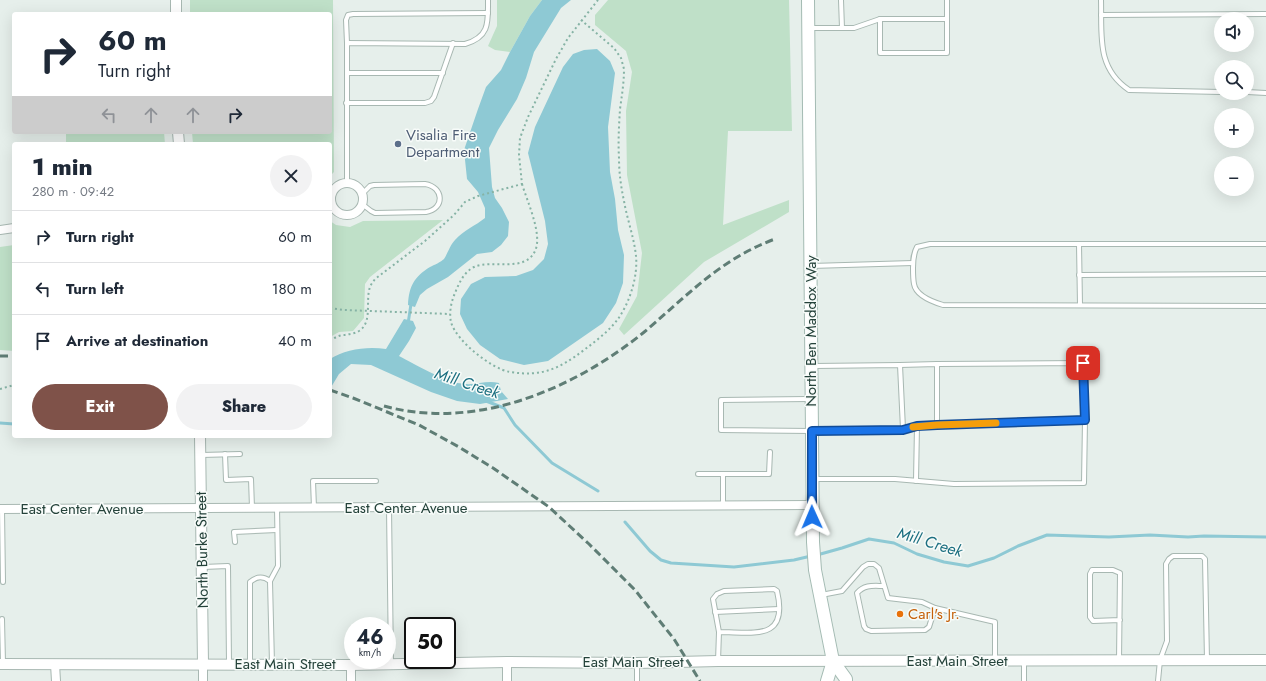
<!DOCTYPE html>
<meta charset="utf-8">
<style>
:root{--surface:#fff;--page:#f2f2f3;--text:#1f2937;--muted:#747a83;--line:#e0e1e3;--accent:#7f5249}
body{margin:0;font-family:Jost,sans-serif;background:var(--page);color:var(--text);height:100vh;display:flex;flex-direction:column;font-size:15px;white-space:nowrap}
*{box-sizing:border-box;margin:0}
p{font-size:13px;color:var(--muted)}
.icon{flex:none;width:22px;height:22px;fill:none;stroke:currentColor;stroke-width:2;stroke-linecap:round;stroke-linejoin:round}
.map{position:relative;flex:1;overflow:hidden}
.drawer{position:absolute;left:12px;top:142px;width:320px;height:296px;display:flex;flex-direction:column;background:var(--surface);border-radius:4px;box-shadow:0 4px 16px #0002}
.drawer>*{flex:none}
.top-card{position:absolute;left:12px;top:12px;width:320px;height:122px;border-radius:4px;box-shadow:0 4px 16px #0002;background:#fff;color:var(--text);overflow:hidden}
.tools{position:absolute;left:1214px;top:12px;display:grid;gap:8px}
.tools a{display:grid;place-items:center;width:40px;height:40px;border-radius:50%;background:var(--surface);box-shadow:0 4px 16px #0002;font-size:20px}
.speed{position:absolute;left:344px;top:617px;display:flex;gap:8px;font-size:20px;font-weight:700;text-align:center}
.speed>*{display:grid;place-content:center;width:52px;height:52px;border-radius:50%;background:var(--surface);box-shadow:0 4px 16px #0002;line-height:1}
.speed small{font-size:10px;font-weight:400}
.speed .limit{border:2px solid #111;border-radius:6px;background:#fff;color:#111}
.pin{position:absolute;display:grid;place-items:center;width:34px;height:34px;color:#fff;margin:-17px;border-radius:8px;box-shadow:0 2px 6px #0006}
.me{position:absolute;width:44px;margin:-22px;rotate:359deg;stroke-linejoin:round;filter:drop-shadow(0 0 3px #0008)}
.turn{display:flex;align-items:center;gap:14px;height:84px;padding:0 20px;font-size:18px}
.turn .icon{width:52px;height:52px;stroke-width:2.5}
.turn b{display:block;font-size:28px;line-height:34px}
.lanes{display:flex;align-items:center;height:38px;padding:0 20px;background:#0003;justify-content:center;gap:20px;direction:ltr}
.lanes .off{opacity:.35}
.round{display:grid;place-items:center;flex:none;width:42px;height:42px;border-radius:21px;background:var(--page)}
.summary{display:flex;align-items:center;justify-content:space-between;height:68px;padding:0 20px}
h1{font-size:24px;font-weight:800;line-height:30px}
.cta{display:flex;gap:8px;margin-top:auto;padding:8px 20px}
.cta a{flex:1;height:46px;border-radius:24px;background:var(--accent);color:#fff;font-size:16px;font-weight:800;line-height:46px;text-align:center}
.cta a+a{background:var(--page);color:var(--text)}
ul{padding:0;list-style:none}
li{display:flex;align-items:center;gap:12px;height:52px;padding:0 20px;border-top:1px solid var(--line)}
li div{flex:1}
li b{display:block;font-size:15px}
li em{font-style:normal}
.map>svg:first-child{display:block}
</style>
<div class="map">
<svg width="1266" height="681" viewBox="0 0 1266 681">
<rect width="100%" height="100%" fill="#e6efeb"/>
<g fill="#bfe0c8">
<path d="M190,0H333L334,172L330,176V144H193L192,132H330V14H190Z"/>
<path d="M497,0H542L530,16L510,52L495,50L488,46L497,26Z"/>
<path d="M608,0H789L792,131H728L723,225L789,200V212L704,262L624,335L619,329L637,296L642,253L627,175L626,111L632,72L626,51L595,25V15Z"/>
<path d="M66,132H164L165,144H66Z"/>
<path d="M443,220L370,277L365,284L364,318L353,331L339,332L330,337V221L336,225L350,227L363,221Z"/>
<path d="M14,245V351L0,350V247Z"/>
</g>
<g fill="#8ec9d4">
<path d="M542,0H571L561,8L534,52L526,78L517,99L498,130L489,148L492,187L495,198L502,208L509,222L508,236L501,245L492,252L477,254L448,277L427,289L420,295L415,307L408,305C409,286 414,277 430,267C434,265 441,262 444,259C447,255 450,245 455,240C464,230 475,226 485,218V208L478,192L467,179L464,150L478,109L486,87L501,70L510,52L530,16Z"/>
<path d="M597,49L610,61L615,73L608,127L610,172L615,199L618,230L624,255L623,283L616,303L603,323L548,361L524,365L500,359L480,345L467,329L460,314L461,299L471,284L485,277L516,276L533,270L544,259L548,244L545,221L528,153L535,127L563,67L573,54L584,50Z"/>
<path d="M404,319L413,321L416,328L409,341L399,356C416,365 447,383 465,384C477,385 487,380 499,383L501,391L508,399L480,404L457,401L431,392L371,365L351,364L339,374L330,389V359C345,349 368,346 386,349Z"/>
</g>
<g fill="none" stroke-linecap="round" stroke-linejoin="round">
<g stroke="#8ec9d4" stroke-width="3">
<path d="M408,324L411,304"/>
<path d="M486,401L504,408L515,425L552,463L598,491"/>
<path d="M0,423L14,424"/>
<path d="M625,522L650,551L661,560L671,563L734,567L794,560L811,556"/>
<path d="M817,555L842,548L869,539L894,543L917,554L944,562L968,566L994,558L1018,546L1047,535L1109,537L1150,535L1188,537L1204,536L1266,537"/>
</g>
<g stroke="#a8b8b2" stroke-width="6">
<g id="service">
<path d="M841,0L842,28"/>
<path d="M1101,0C1102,35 1096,68 1129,90L1221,92"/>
<path d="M1101,15L1266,14"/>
<path d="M880,19V53H947V19"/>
<path d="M809,28H854L880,19H947V0"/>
<path d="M347,43L346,20L348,15L353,14L488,13"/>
<path d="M347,73H443"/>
<path d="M1247,92L1266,93"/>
<path d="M346,103H425L431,101L434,97L453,43"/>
<path d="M347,183V43L465,44C490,37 488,22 488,0"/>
<path d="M362,194L370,186L374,185L425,184C444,187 445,209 426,212L375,213L371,211L362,204"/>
<path d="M1079,244L1080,305"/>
<path d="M1266,244H930L917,247C913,254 913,261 913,268C913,273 913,279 914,284C916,296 933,302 943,305L1266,306"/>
<path d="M811,266L913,263"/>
<path d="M1079,275L1266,274"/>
<path d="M937,364L1083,363L1085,420"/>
<path d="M900,365L937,364V425"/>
<path d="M814,366L900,365L903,429"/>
<path d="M809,399L721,400V430L812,431L903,429L917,426L937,425L1085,420L1084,483L954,484L895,479H815"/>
<path d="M225,454L226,480L251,479L252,508"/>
<path d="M201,455L240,454"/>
<path d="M698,474H723"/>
<path d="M916,481L917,426"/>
<path d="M723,505V474H769L770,452"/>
<path d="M314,508L313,481H376"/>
<path d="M389,508L391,663"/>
<path d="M2,509L3,582"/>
<path d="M235,542L234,532L277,530"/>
<path d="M203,567L228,566L229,664"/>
<path d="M270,581L278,566L277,508"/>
<path d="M884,586C874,586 865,584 857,593L864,626L866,629L871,631L925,630L929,627L935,608"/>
<path d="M821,595L842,591L863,567L868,564H874L879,568L888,598L922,602L935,608L995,622V660"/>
<path d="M715,612L779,609"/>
<path d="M2,619L3,663"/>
<path d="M718,661L719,632C753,632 789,642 777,591L774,589L724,591L717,594L713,599L719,632"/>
<path d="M1024,661V681"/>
<path d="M1119,661L1120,573L1113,570H1092L1090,574V617L1093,621L1120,620"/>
<path d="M250,664V582C257,576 263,576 270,581L272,664"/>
<path d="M637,681V663"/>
<path d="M1158,681L1160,660L1167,641L1166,564L1169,559L1173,556H1202L1205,559L1207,660"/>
</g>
</g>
<g stroke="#a8b8b2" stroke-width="10">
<g id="minor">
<circle cx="347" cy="199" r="16"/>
<path d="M0,230L14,228"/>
<path d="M0,509L812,505"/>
<path d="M507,662V681"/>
<path d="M55,664L56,681"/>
<path d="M203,664V681"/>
<path d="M351,665V681"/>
</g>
</g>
<g stroke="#a8b8b2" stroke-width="12">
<g id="tertiary">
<path d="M176,0V14"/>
<path d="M178,132L179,144"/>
<path d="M200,436L203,664"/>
<path d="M0,664L351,665L507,662L637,663L718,661L1266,660"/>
</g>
</g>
<g stroke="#a4bbb3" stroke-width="14">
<g id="secondary">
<path d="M808,0L813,542L815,570L833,661L846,679V681"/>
<path d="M827,681L833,661"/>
</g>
</g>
<g stroke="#86b3a5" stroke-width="2" stroke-dasharray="2 3" stroke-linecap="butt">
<path d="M522,184C527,201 543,235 535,251C525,273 492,259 474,267C464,272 459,283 455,293C451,302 449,313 451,322C456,341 492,369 510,372C542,377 559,369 584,350C596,341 609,331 618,319C630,302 638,276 636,256C634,237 627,219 624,201C621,187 619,173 619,158C618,142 619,125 620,109C622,95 624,82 624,69L621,58L614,48L581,20"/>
<path d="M330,308L344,310L450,314"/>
<path d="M330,341C334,338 339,335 344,335C349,334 354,334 359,331C373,322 365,301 370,287C371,284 373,282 375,279L425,241L454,215L465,202L478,196L522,184L519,155L520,138L528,117L556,59L568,38L598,0"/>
<path d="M0,389L14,385"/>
</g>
<use href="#service" stroke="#fff" stroke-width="4"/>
<use href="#minor" stroke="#fff" stroke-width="8"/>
<use href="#tertiary" stroke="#fff" stroke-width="10"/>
<use href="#secondary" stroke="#fff" stroke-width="12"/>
<g stroke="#5f7d75" stroke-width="3" stroke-dasharray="8 4" stroke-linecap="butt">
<path d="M0,356H14"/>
<path d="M330,390L353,398L419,425L459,447L493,468L549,507L589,544L635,590L674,639L700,681"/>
<path d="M384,406C475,431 572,390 643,333C686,297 720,259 775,239"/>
</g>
</g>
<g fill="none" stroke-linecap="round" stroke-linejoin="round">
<g stroke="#114b97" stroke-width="10">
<path id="route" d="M812,517V431L903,430L917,426L937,425L1085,420L1083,363"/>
</g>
<use href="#route" stroke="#1a73e8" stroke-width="7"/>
<path stroke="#f59e0b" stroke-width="7" d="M913,427L937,425L996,423"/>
</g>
<circle fill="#5c6f8a" stroke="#f7fbf9" stroke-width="1.5" cx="398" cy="144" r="4"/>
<circle fill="#e8710a" stroke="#f7fbf9" stroke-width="1.5" cx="900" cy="614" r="4"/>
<g text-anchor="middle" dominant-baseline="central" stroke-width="3" stroke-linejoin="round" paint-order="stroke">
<g font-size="15" fill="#4e5e75" stroke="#f7fbf9" text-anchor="start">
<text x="406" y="135">Visalia Fire<tspan x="406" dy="17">Department</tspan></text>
</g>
<g font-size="15" fill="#24423a" stroke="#f7fbf9">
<text transform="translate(811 331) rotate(-90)">North Ben Maddox Way</text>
<text x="406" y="508">East Center Avenue</text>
<text x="82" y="509">East Center Avenue</text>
<text transform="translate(202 550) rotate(-91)">North Burke Street</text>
<text x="957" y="661">East Main Street</text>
<text x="633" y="662">East Main Street</text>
<text x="285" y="664">East Main Street</text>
</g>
<g font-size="15" fill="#c56008" stroke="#f7fbf9" text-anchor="start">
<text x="908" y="614">Carl's Jr.</text>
</g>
<g font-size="16" font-style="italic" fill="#1c6f80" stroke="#f7fbf9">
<text transform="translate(467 383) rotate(18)">Mill Creek</text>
<text transform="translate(930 542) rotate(17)">Mill Creek</text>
</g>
</g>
</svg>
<div class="tools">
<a><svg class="icon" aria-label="sound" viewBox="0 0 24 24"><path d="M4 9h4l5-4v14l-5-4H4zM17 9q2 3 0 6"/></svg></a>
<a><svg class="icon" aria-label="search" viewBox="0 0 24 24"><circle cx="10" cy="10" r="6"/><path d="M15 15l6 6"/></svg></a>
<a>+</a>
<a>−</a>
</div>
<div class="speed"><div>46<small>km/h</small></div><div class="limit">50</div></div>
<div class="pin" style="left:1083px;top:363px;background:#d93025"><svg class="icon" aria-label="arrive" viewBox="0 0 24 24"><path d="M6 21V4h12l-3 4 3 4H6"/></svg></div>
<svg class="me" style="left:812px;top:517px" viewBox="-20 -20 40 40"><path d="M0-17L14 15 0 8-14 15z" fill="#1a73e8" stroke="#fff" stroke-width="4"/></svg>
<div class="top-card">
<div class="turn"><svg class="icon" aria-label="right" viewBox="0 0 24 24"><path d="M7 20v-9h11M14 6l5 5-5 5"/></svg><div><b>60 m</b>Turn right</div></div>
<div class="lanes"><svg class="icon off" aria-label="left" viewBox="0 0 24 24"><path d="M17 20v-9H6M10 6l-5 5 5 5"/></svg><svg class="icon off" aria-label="ahead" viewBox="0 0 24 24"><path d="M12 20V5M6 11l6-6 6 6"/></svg><svg class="icon off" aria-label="ahead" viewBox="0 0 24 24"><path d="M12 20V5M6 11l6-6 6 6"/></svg><svg class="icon" aria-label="right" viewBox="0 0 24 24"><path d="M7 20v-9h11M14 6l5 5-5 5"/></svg></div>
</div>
<section class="drawer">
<div class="summary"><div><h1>1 min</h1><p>280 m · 09:42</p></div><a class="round"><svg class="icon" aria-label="close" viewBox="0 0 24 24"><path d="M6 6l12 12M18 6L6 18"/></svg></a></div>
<ul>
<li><svg class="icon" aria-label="right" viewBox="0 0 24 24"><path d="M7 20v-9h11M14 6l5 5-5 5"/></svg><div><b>Turn right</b></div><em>60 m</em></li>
<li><svg class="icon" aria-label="left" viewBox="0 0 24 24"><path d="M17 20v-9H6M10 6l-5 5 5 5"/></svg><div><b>Turn left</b></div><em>180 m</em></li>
<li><svg class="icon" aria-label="arrive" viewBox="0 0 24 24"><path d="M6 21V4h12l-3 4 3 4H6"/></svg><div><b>Arrive at destination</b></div><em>40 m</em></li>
</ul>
<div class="cta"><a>Exit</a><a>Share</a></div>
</section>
</div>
